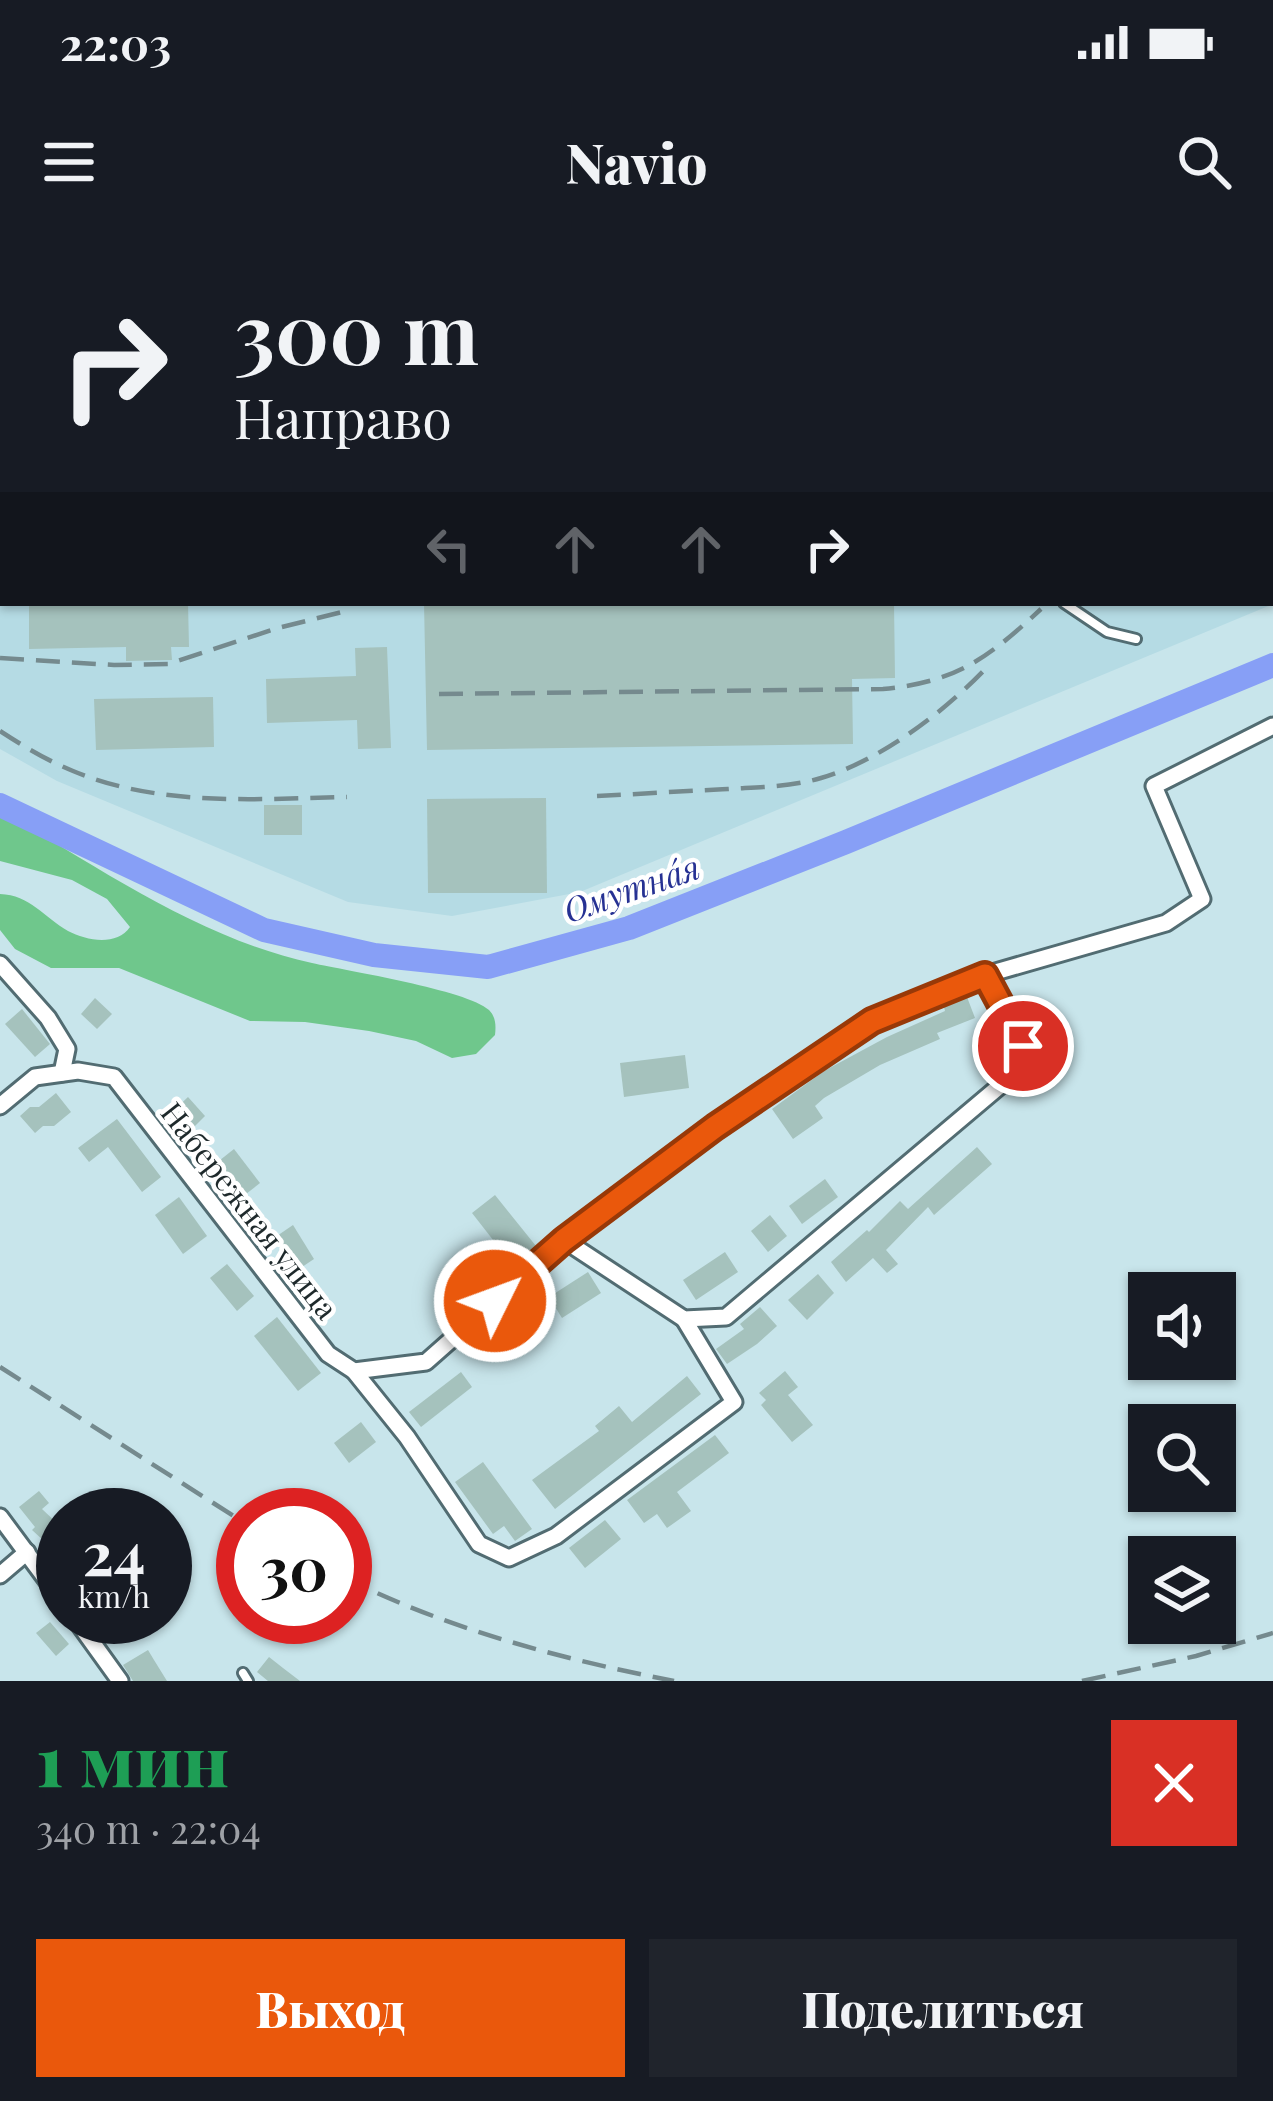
<!DOCTYPE html>
<html lang="ru">
<meta charset="utf-8">
<style>
:root{--surface:#171b24;--page:#20242c;--text:#f1f3f6;--muted:#9ea1a6;--accent:#ea580c}
body{margin:0;font-family:"Playfair Display",serif;background:var(--page);color:var(--text);height:100vh;display:flex;flex-direction:column;font-size:45px;white-space:nowrap}
*{box-sizing:border-box;margin:0}
p{font-size:39px;color:var(--muted)}
.icon{flex:none;width:66px;height:66px;fill:none;stroke:currentColor;stroke-width:2;stroke-linecap:round;stroke-linejoin:round}
.map{position:relative;height:1441px;overflow:hidden}
.panel{display:flex;flex-direction:column;background:var(--surface);flex:1}
.panel>*{flex:none}
.top-card{position:absolute;left:0px;top:0px;width:1275px;height:366px;box-shadow:0 3px 9px #0004;background:#171b24;color:var(--text);overflow:hidden}
.tools{position:absolute;left:1128px;top:1032px;display:grid;gap:24px}
.tools a{display:grid;place-items:center;width:108px;height:108px;border-radius:0px;background:var(--surface);box-shadow:0 3px 9px #0004;font-size:60px}
.speed{position:absolute;left:36px;top:1248px;display:flex;gap:24px;font-size:60px;font-weight:700;text-align:center}
.speed>*{display:grid;place-content:center;width:156px;height:156px;border-radius:50%;background:var(--surface);box-shadow:0 3px 9px #0004;line-height:1}
.speed small{font-size:30px;font-weight:400}
.speed .limit{border:18px solid #d22;background:#fff;color:#111}
.pin{position:absolute;display:grid;place-items:center;width:102px;height:102px;color:#fff;margin:-51px;border:6px solid #fff;border-radius:50%;box-shadow:0 3px 12px #0007}
.me{position:absolute;width:132px;margin:-66px;rotate:48deg;stroke-linejoin:round;filter:drop-shadow(0 0 9px #0008)}
.turn{display:flex;align-items:center;gap:42px;height:252px;padding:0 36px;font-size:54px}
.turn .icon{width:156px;height:156px;stroke-width:2.5}
.turn b{display:block;font-size:84px;line-height:102px}
.lanes{display:flex;align-items:center;height:114px;padding:0 36px;background:#0003;justify-content:center;gap:60px;direction:ltr}
.lanes .off{opacity:.35}
.round{display:grid;place-items:center;flex:none;width:126px;height:126px;border-radius:0px;background:var(--page)}
.overview{display:flex;align-items:center;justify-content:space-between;height:204px;padding:0 36px}
h1{font-size:72px;font-weight:800;line-height:90px;color:#1e9e55}
.button{display:flex;gap:24px;margin-top:auto;padding:24px 36px}
.button a{flex:1;height:138px;border-radius:0px;background:var(--accent);color:#fff;font-size:48px;font-weight:800;line-height:138px;text-align:center}
.button a+a{background:var(--page);color:var(--text)}
.status{display:flex;justify-content:space-between;align-items:center;height:84px;padding:0 60px;background:var(--surface);direction:ltr}
.status svg{height:33px;fill:currentColor}
header{display:flex;justify-content:space-between;align-items:center;height:156px;padding:0 36px;background:var(--surface);font-size:54px;font-weight:800}
.map>svg:first-child{display:block}
</style>
<div class="status"><b>22:03</b><svg viewBox="0 0 49 12"><path d="M0 12V9h3v3zM5 12V6h3v6zM10 12V3h3v9zM15 12V0h3v12zM26 1h20v11H26zM47 4h2v5h-2z"/></svg></div>
<header><svg class="icon" aria-label="menu" viewBox="0 0 24 24"><path d="M4 6h16M4 12h16M4 18h16"/></svg>Navio<svg class="icon" aria-label="search" viewBox="0 0 24 24"><circle cx="10" cy="10" r="6"/><path d="M15 15l6 6"/></svg></header>
<div class="map">
<svg width="1273" height="1441" viewBox="0 0 1273 1441">
<rect width="100%" height="100%" fill="#c8e5eb"/>
<path fill="#b5dbe4" fill-rule="evenodd" d="M0,0H1273V364L580,652L452,676L348,662L57,541L0,509ZM3,3H1272V363H3Z"/>
<path fill="#6fc78c" d="M0,570C100,628 198,698 312,723C348,731 467,750 489,770C496,777 496,786 495,795L476,814L452,818L416,801L369,791L305,782L250,781L119,728H51L15,709L0,690V654C30,655 44,677 68,691C87,701 117,706 130,687L107,659L72,640L0,621Z"/>
<g fill="none" stroke-linecap="round" stroke-linejoin="round">
<path stroke="#879ff6" stroke-width="24" d="M0,565L264,690L374,715L488,727L629,688L846,602L1273,425"/>
</g>
<g fill="#a5c2bd">
<path d="M29,363H188L189,407H171L172,420L126,421V407L29,409Z"/>
<path d="M424,363H894L895,438L852,439L853,504L427,510Z"/>
<path d="M387,407L391,508L358,509L357,480L267,483L266,439L356,436L355,408Z"/>
<path d="M213,457L214,507L96,510L94,459Z"/>
<path d="M546,558L547,653H428L427,559Z"/>
<rect x="264" y="565" width="38" height="30"/>
<path d="M967,757L975,778L937,793L940,799L880,825L824,858L815,866L823,878L793,899L772,869L824,831L887,797L945,771L944,767Z"/>
<path d="M95,758L112,774L97,789L81,774Z"/>
<path d="M22,769L50,804L35,817L5,784Z"/>
<path d="M685,815L689,848L624,857L620,823Z"/>
<path d="M56,853L71,872L54,886H43L35,893L20,876L30,867H39Z"/>
<path d="M188,857L205,876L188,893L170,874Z"/>
<path d="M117,879L161,937L142,952L108,907L89,922L78,908Z"/>
<path d="M977,907L992,924L934,975L928,967L886,1010L898,1024L887,1033L873,1018L846,1042L831,1022L867,990L869,992L900,961L908,969Z"/>
<path d="M234,909L260,943L237,961L210,928Z"/>
<path d="M825,939L838,957L802,984L789,966Z"/>
<path d="M495,955L536,1006L513,1025L506,1016L474,1041L465,1030L497,1005L472,973Z"/>
<path d="M179,957L207,996L183,1014L155,975Z"/>
<path d="M770,975L787,996L768,1012L751,991Z"/>
<path d="M293,985L314,1019L296,1031L274,998Z"/>
<path d="M725,1012L738,1032L696,1060L683,1040Z"/>
<path d="M227,1024L254,1056L237,1071L210,1038Z"/>
<path d="M588,1032L601,1053L562,1078L549,1057Z"/>
<path d="M818,1034L834,1053L807,1080L788,1060Z"/>
<path d="M760,1067L777,1086L757,1104L727,1124L716,1109L744,1089L740,1084Z"/>
<path d="M277,1077L321,1133L298,1151L254,1096Z"/>
<path d="M785,1131L798,1147L788,1155L813,1185L792,1202L761,1165L766,1160L759,1153Z"/>
<path d="M461,1132L472,1147L421,1187L409,1172Z"/>
<path d="M687,1136L701,1154L555,1269L532,1240L599,1191L595,1186L619,1166L632,1182Z"/>
<path d="M361,1182L376,1202L349,1223L334,1203Z"/>
<path d="M715,1195L729,1213L677,1252L691,1271L667,1288L657,1274L644,1283L627,1260Z"/>
<path d="M483,1222L532,1289L515,1301L504,1286L493,1294L455,1242Z"/>
<path d="M39,1251L49,1263L42,1269L59,1285L44,1301L32,1290L35,1287L19,1267Z"/>
<path d="M605,1280L621,1299L585,1328L569,1308Z"/>
<path d="M50,1382L69,1404L56,1416L36,1393Z"/>
<path d="M148,1410L154,1420L167,1441H133L123,1425Z"/>
<path d="M269,1417L283,1428L300,1441H268L257,1432Z"/>
</g>
<g fill="none" stroke-linecap="round" stroke-linejoin="round">
<g stroke="#526c72" stroke-width="14">
<g id="service">
<path d="M4,0L7,3"/>
<path d="M722,0L725,3"/>
<path d="M1064,363L1107,392L1136,399"/>
<path d="M243,1433L248,1441"/>
</g>
</g>
<g stroke="#526c72" stroke-width="21">
<g id="minor">
<path d="M0,724L48,778L67,809L62,833"/>
<path d="M0,866L35,837L78,831L114,837L328,1114L354,1131L426,1122L564,1000L715,887L871,781L985,735L1166,683L1202,659L1154,546L1273,486"/>
<path d="M564,1000L684,1079L726,1077L1014,834L1023,806L985,735"/>
<path d="M354,1131L407,1197L479,1304L509,1318L556,1296L734,1162L684,1079"/>
<path d="M0,1277L63,1362"/>
<path d="M0,1335L27,1312"/>
<path d="M74,1377L120,1441"/>
</g>
</g>
<use href="#service" stroke="#fff" stroke-width="8"/>
<use href="#minor" stroke="#fff" stroke-width="15"/>
<g stroke="#758a8e" stroke-width="4.5" stroke-dasharray="24 12" stroke-linecap="butt">
<path d="M179,0L183,3"/>
<path d="M283,0L286,3"/>
<path d="M305,0L310,3"/>
<path d="M362,0L369,3"/>
<path d="M418,0L422,3"/>
<path d="M506,0L508,3"/>
<path d="M598,0L601,3"/>
<path d="M829,0L832,3"/>
<path d="M1272,27H1273"/>
<path d="M1272,83L1273,82"/>
<path d="M1272,163L1273,162"/>
<path d="M0,269L3,271"/>
<path d="M0,298H3"/>
<path d="M0,418L114,425L168,424L278,388L346,371"/>
<path d="M439,454L883,449C957,442 988,418 1041,369"/>
<path d="M0,491C23,506 48,521 73,531C159,567 255,559 347,557"/>
<path d="M597,556C640,554 684,551 728,549C759,547 790,547 821,538C882,520 947,470 990,424"/>
<path d="M0,1127L243,1282"/>
<path d="M345,1338C448,1389 561,1419 674,1441"/>
<path d="M1082,1441L1196,1416L1273,1393"/>
</g>
</g>
<g fill="none" stroke-linecap="round" stroke-linejoin="round">
<g stroke="#983908" stroke-width="30">
<path id="route" d="M495,1061L564,1000L715,887L872,781L985,735L1023,806"/>
</g>
<use href="#route" stroke="#ea580c" stroke-width="21"/>
</g>
<g text-anchor="middle" dominant-baseline="central" stroke-width="9" stroke-linejoin="round" paint-order="stroke">
<g font-size="30" fill="#1e292b" stroke="#fff">
<text transform="translate(250 970) rotate(52)">Набережная улица</text>
</g>
<g font-size="33" font-style="italic" fill="#263193" stroke="#fff">
<text transform="translate(631 647) rotate(-19)">Омутна́я</text>
</g>
</g>
</svg>
<div class="tools">
<a><svg class="icon" aria-label="sound" viewBox="0 0 24 24"><path d="M4 9h4l5-4v14l-5-4H4zM17 9q2 3 0 6"/></svg></a>
<a><svg class="icon" aria-label="search" viewBox="0 0 24 24"><circle cx="10" cy="10" r="6"/><path d="M15 15l6 6"/></svg></a>
<a><svg class="icon" aria-label="layers" viewBox="0 0 24 24"><path d="M12 4l9 5-9 5-9-5zM3 14l9 5 9-5"/></svg></a>
</div>
<div class="speed"><div>24<small>km/h</small></div><div class="limit">30</div></div>
<div class="pin" style="left:1023px;top:806px;background:#d93025"><svg class="icon" aria-label="arrive" viewBox="0 0 24 24"><path d="M6 21V4h12l-3 4 3 4H6"/></svg></div>
<svg class="me" style="left:495px;top:1061px" viewBox="-20 -20 40 40"><circle r="17" fill="#ea580c" stroke="#fff" stroke-width="3"/><path d="M0-11L8 9 0 5-8 9z" fill="#fff"/></svg>
<div class="top-card">
<div class="turn"><svg class="icon" aria-label="right" viewBox="0 0 24 24"><path d="M7 20v-9h11M14 6l5 5-5 5"/></svg><div><b>300 m</b>Направо</div></div>
<div class="lanes"><svg class="icon off" aria-label="left" viewBox="0 0 24 24"><path d="M17 20v-9H6M10 6l-5 5 5 5"/></svg><svg class="icon off" aria-label="ahead" viewBox="0 0 24 24"><path d="M12 20V5M6 11l6-6 6 6"/></svg><svg class="icon off" aria-label="ahead" viewBox="0 0 24 24"><path d="M12 20V5M6 11l6-6 6 6"/></svg><svg class="icon" aria-label="right" viewBox="0 0 24 24"><path d="M7 20v-9h11M14 6l5 5-5 5"/></svg></div>
</div>
</div>
<section class="panel">
<div class="overview"><div><h1>1 мин</h1><p>340 m · 22:04</p></div><a class="round" style="background:#d93025;color:#fff"><svg class="icon" aria-label="close" viewBox="0 0 24 24"><path d="M6 6l12 12M18 6L6 18"/></svg></a></div>
<div class="button"><a>Выход</a><a>Поделиться</a></div>
</section>
